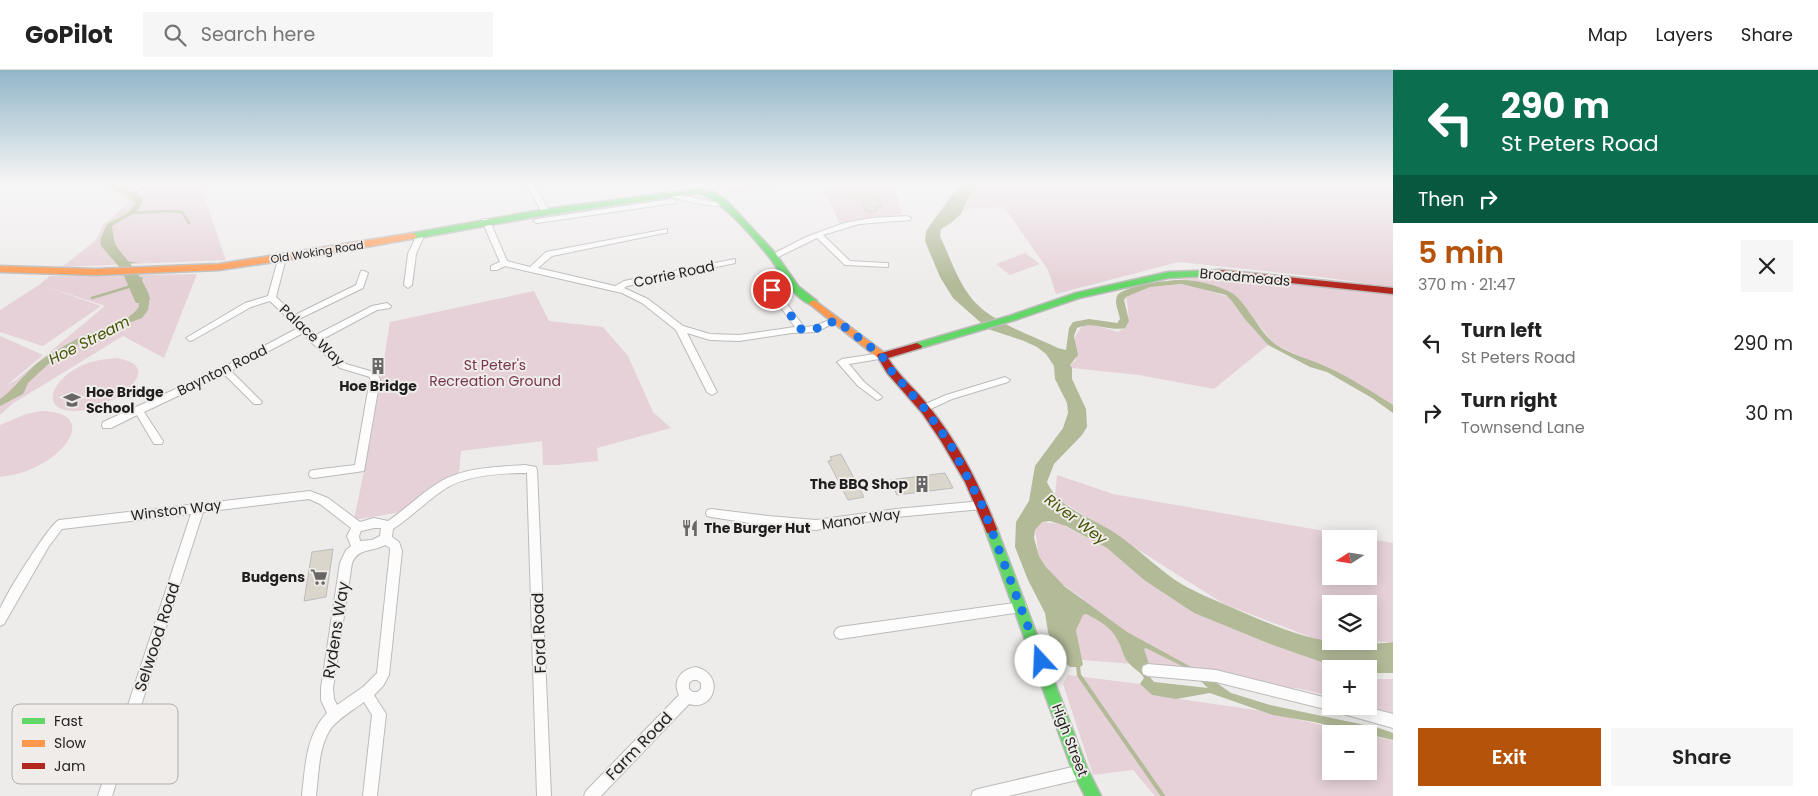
<!DOCTYPE html>
<meta charset="utf-8">
<style>
:root{--surface:#fff;--page:#f6f6f6;--text:#222;--muted:#767676;--line:#e0e0e0;--accent:#b45309}
body{margin:0;font-family:Poppins,sans-serif;background:var(--page);color:var(--text);height:100vh;display:flex;flex-direction:column;font-size:19px;white-space:nowrap}
*{box-sizing:border-box;margin:0}
p{font-size:16px;color:var(--muted)}
.icon{flex:none;width:28px;height:28px;fill:none;stroke:currentColor;stroke-width:2;stroke-linecap:round;stroke-linejoin:round}
.map{position:relative;flex:1;overflow:hidden}
.sheet{display:flex;flex-direction:column;background:var(--surface);width:425px}
.sheet>*{flex:none}
.guide{background:#0b6e4f;color:#fff;overflow:hidden}
.needle{width:32px;rotate:258deg}
.tools{position:absolute;left:1322px;top:460px;display:grid;gap:10px}
.tools a{display:grid;place-items:center;width:55px;height:55px;border-radius:0px;background:var(--surface);box-shadow:0 2px 12px #0003;font-size:25px}
.pin{position:absolute;display:grid;place-items:center;width:42px;height:42px;color:#fff;margin:-21px;border:2px solid #fff;border-radius:50%;box-shadow:0 1px 5px #0007}
.me{position:absolute;width:55px;margin:-28px;rotate:340deg;stroke-linejoin:round;filter:drop-shadow(0 0 4px #0008)}
.turn{display:flex;align-items:center;gap:18px;height:105px;padding:0 25px;font-size:22px}
.turn .icon{width:65px;height:65px;stroke-width:2.5}
.turn b{display:block;font-size:35px;line-height:42px}
.then{display:flex;align-items:center;height:48px;padding:0 25px;background:#0003;gap:10px;font-size:19px}
.round{display:grid;place-items:center;flex:none;width:52px;height:52px;border-radius:0px;background:var(--page)}
.summary{display:flex;align-items:center;justify-content:space-between;height:85px;padding:0 25px}
h1{font-size:30px;font-weight:600;line-height:38px;color:var(--accent)}
.primary-button{display:flex;gap:10px;margin-top:auto;padding:10px 25px}
.primary-button a{flex:1;height:58px;border-radius:0px;background:var(--accent);color:#fff;font-size:20px;font-weight:600;line-height:58px;text-align:center}
.primary-button a+a{background:var(--page);color:var(--text)}
ul{padding:0;list-style:none}
li{display:flex;align-items:center;gap:15px;height:70px;padding:0 25px}
li div{flex:1}
li b{display:block;font-size:19px}
li em{font-style:normal}
header{display:flex;align-items:center;gap:30px;box-sizing:border-box;height:70px;padding:0 25px;background:var(--surface);border-bottom:1px solid var(--line)}
header strong{font-size:24px}
nav{display:flex;gap:28px;margin-inline-start:auto;font-size:18px}
.search{width:350px;height:45px;background:var(--page);display:flex;align-items:center;gap:12px;box-sizing:border-box;padding:0 18px;border-radius:0px;color:var(--muted);font-size:19px}
main{display:flex;flex:1;min-height:0}
.map>svg:first-child{display:block}
</style>
<header>
<strong>GoPilot</strong>
<div class="search"><svg class="icon" aria-label="search" viewBox="0 0 24 24"><circle cx="10" cy="10" r="6"/><path d="M15 15l6 6"/></svg>Search here</div>
<nav><a>Map</a><a>Layers</a><a>Share</a></nav>
</header>
<main>
<div class="map">
<svg width="1393" height="726" viewBox="0 0 1393 726">
<rect width="100%" height="100%" fill="#eeeceb"/>
<g fill="#e5d1d7" fill-rule="evenodd">
<path d="M102,113H199L226,190L62,197L96,170L103,155L130,132Z"/>
<path d="M724,113H803L730,123Z"/>
<path d="M851,113H894L902,144L840,154L824,119Z"/>
<path d="M978,113H1393V217L1321,207L1178,192L1056,224L1048,200L1004,137L964,139Z"/>
<path d="M1025,183L1040,194L1010,205L996,194Z"/>
<path d="M197,204L164,288L123,266L12,334L0,345V266L43,285L6,316L16,310L105,236L41,215L101,236L43,276L0,262V240L39,215L50,206Z"/>
<path d="M1215,206L1393,224V336L1381,327L1273,273L1239,229L1223,219L1176,210Z"/>
<path d="M1187,214L1229,227L1240,243L1268,275L1214,319L1139,305L1072,298L1070,295L1076,290L1075,267L1082,256L1096,255L1118,262C1133,254 1128,241 1126,227L1150,217Z"/>
<path d="M534,221L549,251L603,257L628,286L653,342L671,358L597,378L598,391L557,395H543L542,371L461,381L459,405L407,441L354,450L372,362L390,252Z"/>
<path d="M117,288C172,298 107,340 78,341C38,342 52,311 77,298C89,291 103,289 117,288Z"/>
<path d="M41,341C87,342 76,371 48,390C33,400 17,405 0,407V355L26,344Z"/>
<path d="M1057,405L1113,424L1393,473V572L1334,571H1369V534H1331V571H1321L1224,534L1055,427ZM1331,469H1369V506H1331Z"/>
<path d="M1042,452L1061,454L1107,478L1144,510L1194,543L1270,574L1341,599H1331V626L1296,618H1286L1211,600L1082,590L1076,560L1083,529L1054,508L1039,486L1035,460Z"/>
<path d="M1068,605L1140,614L1152,625L1256,640L1362,664H1331V701H1369V665L1390,670L1393,671V726H1155L1133,700L1093,705L1063,614Z"/>
<path d="M1369,609H1393V646L1360,636H1369Z"/>
</g>
<g fill="#b2ba98" fill-rule="evenodd">
<path d="M108,113C119,113 128,122 139,124L143,130L138,141L112,156C115,175 114,175 126,191L138,193L117,194L100,170L107,154L128,143L136,133C128,123 116,123 108,113Z"/>
<path d="M961,113H980L970,125L961,144L951,153L941,159L940,166C949,185 956,207 969,225C988,252 1030,264 1058,278L1066,280L1069,258L1073,252L1089,249L1117,253L1120,249C1119,242 1114,233 1117,226C1121,216 1171,209 1182,210C1197,210 1217,215 1230,222C1245,229 1259,262 1275,274C1291,285 1310,289 1327,297C1349,307 1373,322 1393,335V343L1372,328L1327,302L1310,297L1268,275L1244,248L1231,230L1226,225L1182,214L1150,217L1126,227L1124,230L1129,251L1125,258C1108,262 1094,250 1077,258L1074,266L1078,285L1070,295L1072,298V309L1086,339L1087,357L1082,365L1054,394L1047,412C1058,438 1092,448 1115,463C1136,477 1154,495 1175,510C1192,521 1214,530 1233,538C1290,563 1329,580 1393,572V603H1369V599H1341L1270,574L1194,543L1144,510L1107,478L1066,456L1050,451L1042,452L1035,460L1034,468L1039,486L1046,497L1064,516L1127,562L1204,604L1231,623L1270,635L1379,658L1393,663V670L1314,652L1273,645L1210,623L1176,629L1152,625L1140,614L1144,608C1139,600 1133,599 1128,592C1123,587 1122,577 1118,571C1112,557 1098,550 1086,544L1083,545L1076,560L1083,595L1080,597H1070L1063,591L1054,577L1048,562L1045,543L1028,510L1015,477L1016,452L1029,431L1035,396L1063,358L1068,343L1067,333L1055,309L1054,296L1046,284L1037,277L1024,271L988,259L953,228L940,207L925,171L926,162L930,155ZM1146,578L1188,599L1208,618L1154,612L1145,601L1149,594L1144,579Z"/>
<path d="M143,207L141,215L148,225L149,233L148,240L142,248L94,266L57,286L28,313L23,324L0,336V329C13,320 21,308 33,297C45,286 61,278 75,270C96,259 124,257 139,237L138,228L127,208Z"/>
</g>
<g fill="none" stroke-linecap="round" stroke-linejoin="round">
<g stroke="#b2ba98" stroke-width="2.5">
<path d="M133,125L151,113"/>
<path d="M132,143L168,141L182,142L189,153"/>
<path d="M92,228L135,215"/>
</g>
<path stroke="#b2ba98" stroke-width="4" d="M1078,595L1079,605L1163,726"/>
<path fill="#b2ba98" fill-rule="evenodd" d="M107,169L112,170C126,191 139,200 149,225L150,229L148,233H136L134,229L121,199L102,177L100,173L102,170Z"/>
</g>
<g fill="#dbd6cc" stroke="#bcbcbb">
<path d="M847,113H866L871,126H877L882,137H875L877,141L866,142L860,127H852Z"/>
<path d="M841,384L864,427L848,430L828,391L832,390L830,387Z"/>
<path d="M945,403L953,418L897,425L890,410Z"/>
<path d="M333,479L326,527L304,531L312,482Z"/>
</g>
<g fill="none" stroke-linecap="round" stroke-linejoin="round">
<g stroke="#bcbbba" stroke-width="2">
<g id="street">
<path d="M526,113H533L550,142L549,144H543Z"/>
<path d="M667,122L714,132L724,131L728,133C715,141 682,129 667,126Z"/>
<path d="M672,129L676,131L675,133L537,153L533,151L537,149Z"/>
<path d="M907,146L911,148L910,150L859,154L823,165L850,191L885,193H888V197L845,195L817,168L776,188H773L769,186L806,167L844,153L872,148Z"/>
<path d="M483,149H489L490,151L507,191L530,197L546,182L667,159V163H664L552,186L538,198L615,216L624,211L735,189V193L627,216L624,218L648,229L683,256L710,264L739,265L795,257L761,210L765,207L768,208L804,257L815,256L836,247L840,250L816,262L792,263L739,271L710,270L687,263L717,322L712,325L707,322L676,260L642,233L622,223L505,196L497,200H491V196L500,192L482,151Z"/>
<path d="M418,162H424L425,164L416,184L412,215L408,218L404,215L408,184Z"/>
<path d="M279,186H282L286,188L276,227L295,245L356,215L361,201H364L368,203L363,218L299,249L316,265L372,236L387,233L391,236L390,238L377,240L321,270L346,294L377,303L380,309L364,401L314,408L310,407L309,404L310,401L314,400L355,395L370,309V307L340,298L311,272L303,263L231,301L262,332L260,334H254L224,304L144,342L163,371L162,374H154L137,345L111,358H103L102,355L103,352L222,298L298,258L270,231L251,237L193,270L190,271L186,268L245,233L268,226Z"/>
<path d="M882,283L887,286L885,288L849,294L864,312L880,325L882,327L880,329L877,330L858,316L837,292L842,289Z"/>
<path d="M1005,307L1010,310L1008,312L952,329L924,342L919,338L921,336L946,325Z"/>
<path d="M525,395L536,397L537,400L551,726H537L527,403C504,403 468,405 448,417C428,429 412,447 393,459L392,467L399,472L402,481L389,605L383,616L374,625L386,644L377,726H363L372,645L364,632C353,640 341,647 332,657C318,676 319,703 316,726H302C305,698 306,664 327,643L321,630V618L340,493L346,480L351,476L347,466L351,458L320,434L309,429L203,442L112,726H98L191,444L62,459L49,476L4,554L0,556C0,551 0,545 0,540C2,530 50,453 59,450L310,421L328,428L360,452L374,448L388,451C406,439 420,424 438,413C463,397 496,397 525,395ZM374,458H381L380,466L372,470L360,471L359,466L361,461ZM385,475L390,478V481L377,603L363,617L337,635L334,629L333,618L352,493C358,478 372,482 385,475Z"/>
<path d="M982,431L986,432L987,435L986,438L982,439L896,447L816,460L768,456L711,447L707,446L706,443L707,440L711,439L768,446L816,450L896,439Z"/>
<path d="M1021,532L1025,533L1027,537L1025,541L1021,542L840,569L836,567L834,563L836,559L840,557Z"/>
<path d="M1148,594L1216,600L1331,629V636H1362L1393,644V658L1333,641L1216,612L1148,606L1143,604L1142,600L1143,596Z"/>
<path d="M696,597C726,605 714,642 689,634L601,726H584L586,721L679,625C672,611 681,599 696,597ZM693,610H697L701,613V619L697,622H693L689,619V613Z"/>
<path d="M1081,695L1086,697L1088,702L1086,707L1081,709L1008,726H971L973,721L978,719Z"/>
</g>
</g>
<g stroke="#bcbbba" stroke-width="3">
<g id="fast">
<path d="M698,119L714,122L728,132L776,184L799,217L817,231V235C809,237 797,226 792,220C783,210 778,198 770,188C754,168 722,129 698,123L546,145L413,169L409,166L413,163L546,139Z"/>
<path d="M1221,200L1224,201V205L1168,208L1079,228L1015,250L921,278L917,279L912,276L913,274L1009,246L1076,223L1168,202Z"/>
<path d="M991,454L995,455L997,459L1087,698L1101,726H1085L1073,702L985,459L987,455Z"/>
</g>
</g>
<g stroke="#bcbbba" stroke-width="3">
<g id="slow">
<path d="M413,163L417,166L416,168L328,184L219,200L96,205L0,202V196L96,199L219,194Z"/>
<path d="M814,230L886,284L887,286L886,288H878L811,235L809,233Z"/>
</g>
</g>
<g stroke="#bcbbba" stroke-width="3">
<g id="jam">
<path d="M1221,200L1393,218V224L1218,205V201Z"/>
<path d="M917,273L922,276L921,278L888,288C899,307 917,320 930,338C959,374 980,416 997,459L995,463L991,464L987,463L965,412L941,371L922,343L887,303L877,286L878,284Z"/>
</g>
</g>
<use href="#street" fill="#fcfcfc" fill-rule="evenodd"/>
<use href="#fast" fill="#63d668" fill-rule="evenodd"/>
<use href="#slow" fill="#ff974d" fill-rule="evenodd"/>
<use href="#jam" fill="#b3261e" fill-rule="evenodd"/>
</g>
<linearGradient id="sky" x2="0" y2="1"><stop stop-color="#92b6c8"/><stop offset="0.53" stop-color="#f7f6f6"/><stop offset="1" stop-color="#f7f6f6" stop-opacity="0"/></linearGradient>
<rect width="1393" height="215" fill="url(#sky)"/>
<g fill="none" stroke-linecap="round" stroke-linejoin="round">
<path stroke="#1a73e8" stroke-width="9" stroke-dasharray="0 16.2" d="M772,220L801,259L820,258L836,250L882,286L887,296L924,338L949,372L982,435L1041,591"/>
</g>
<defs>
<g id="building-bare" transform="scale(1.35)"><path d="M-4-6H4V6H1V3H-1V6H-4ZM-2.5-4.3h1.7v1.8h-1.7ZM.8-4.3h1.7v1.8H.8ZM-2.5-1h1.7V.8h-1.7ZM.8-1h1.7V.8H.8Z" fill="#686766" stroke="#efecea" stroke-width="2.5" paint-order="stroke"/></g>
<g id="school-bare" transform="scale(1.35)"><path d="M0-5L7-2L0 1L-7-2ZM-4 1L0 2.5L4 1V4Q0 6-4 4Z" fill="#686766" stroke="#efecea" stroke-width="2.5" paint-order="stroke"/></g>
<g id="restaurant-bare" transform="scale(1.35)"><path d="M-5-6h1v4h1v-4h1v4h1v-4h1v5L-1.5 .5V6h-2V.5L-5-1ZM5-6V6H3V1.5H1.5Q1.5-4 5-6Z" fill="#686766" stroke="#efecea" stroke-width="2.5" paint-order="stroke"/></g>
<g id="supermarket-bare" transform="scale(1.35)"><path d="M-6-5.5h2.5l.6 2H6L4.5 2H-2.5L-4.4-4H-6ZM-1.5 3.2a1.3 1.3 0 1 0 .1 0ZM3 3.2a1.3 1.3 0 1 0 .1 0Z" fill="#686766" stroke="#efecea" stroke-width="2.5" paint-order="stroke"/></g>
</defs>
<g fill-rule="evenodd">
<use href="#building-bare" x="378" y="296"/>
<use href="#school-bare" x="72" y="330"/>
<use href="#building-bare" x="922" y="414"/>
<use href="#restaurant-bare" x="690" y="458"/>
<use href="#supermarket-bare" x="319" y="507"/>
</g>
<g text-anchor="middle" dominant-baseline="central" stroke-width="4" stroke-linejoin="round" paint-order="stroke">
<g font-size="11" fill="#201f1e" stroke="#efecea">
<text transform="translate(317 182) rotate(-9)">Old Woking Road</text>
</g>
<g font-size="14" fill="#201f1e" stroke="#efecea">
<text transform="translate(674 204) rotate(-12)">Corrie Road</text>
<text transform="translate(1245 207) rotate(5)">Broadmeads</text>
<text transform="translate(312 265) rotate(43)">Palace Way</text>
<text transform="translate(222 300) rotate(-26)">Baynton Road</text>
<text transform="translate(176 440) rotate(-7)">Winston Way</text>
<text transform="translate(861 449) rotate(-8)">Manor Way</text>
<text transform="translate(1070 670) rotate(69)">High Street</text>
</g>
<g font-size="14" fill="#78344f" stroke="#efecea">
<text x="495" y="295">St Peter's<tspan x="495" dy="16">Recreation Ground</tspan></text>
</g>
<g font-size="14" font-weight="bold" fill="#201f1e" stroke="#efecea" text-anchor="start">
<text x="378" y="316" text-anchor="middle">Hoe Bridge</text>
<text x="86" y="322">Hoe Bridge<tspan x="86" dy="16">School</tspan></text>
<text x="908" y="414" text-anchor="end">The BBQ Shop</text>
<text x="704" y="458">The Burger Hut</text>
<text x="305" y="507" text-anchor="end">Budgens</text>
</g>
<g font-size="15" font-style="italic" fill="#445200" stroke="#efecea">
<text transform="translate(89 270) rotate(-27)">Hoe Stream</text>
<text transform="translate(1076 449) rotate(37)">River Wey</text>
</g>
<g font-size="16" fill="#201f1e" stroke="#efecea">
<text transform="translate(336 560) rotate(-81)">Rydens Way</text>
<text transform="translate(539 563) rotate(-92)">Ford Road</text>
<text transform="translate(157 567) rotate(-72)">Selwood Road</text>
<text transform="translate(639 676) rotate(-46)">Farm Road</text>
</g>
</g>
<rect x="12" y="634" width="166" height="80" rx="8" fill="#efecea" stroke="#b1aead" stroke-width="1"/>
<rect x="22" y="648" width="23" height="6" fill="#63d668"/>
<rect x="22" y="670" width="23" height="7" fill="#ff974d"/>
<rect x="22" y="693" width="23" height="6" fill="#b3261e"/>
<g font-size="14" fill="#201f1e">
<text x="54" y="656">Fast</text>
<text x="54" y="678">Slow</text>
<text x="54" y="701">Jam</text>
</g>
</svg>
<div class="tools">
<a><svg class="needle" viewBox="-14 -14 28 28"><path d="M0-13l5 13h-10z" fill="#e53935"/><path d="M0 13l5-13h-10z" fill="#767676"/></svg></a>
<a><svg class="icon" aria-label="layers" viewBox="0 0 24 24"><path d="M12 4l9 5-9 5-9-5zM3 14l9 5 9-5"/></svg></a>
<a>+</a>
<a>−</a>
</div>
<div class="pin" style="left:772px;top:220px;background:#d93025"><svg class="icon" aria-label="arrive" viewBox="0 0 24 24"><path d="M6 21V4h12l-3 4 3 4H6"/></svg></div>
<svg class="me" style="left:1041px;top:591px" viewBox="-20 -20 40 40"><circle r="19" fill="#fff"/><path d="M0-13L10 11 0 6-10 11z" fill="#1a73e8"/></svg>
</div>
<section class="sheet">
<div class="guide">
<div class="turn"><svg class="icon" aria-label="left" viewBox="0 0 24 24"><path d="M17 20v-9H6M10 6l-5 5 5 5"/></svg><div><b>290 m</b>St Peters Road</div></div>
<div class="then">Then<svg class="icon" aria-label="right" viewBox="0 0 24 24"><path d="M7 20v-9h11M14 6l5 5-5 5"/></svg></div>
</div>
<div class="summary"><div><h1>5 min</h1><p>370 m · 21:47</p></div><a class="round"><svg class="icon" aria-label="close" viewBox="0 0 24 24"><path d="M6 6l12 12M18 6L6 18"/></svg></a></div>
<ul>
<li><svg class="icon" aria-label="left" viewBox="0 0 24 24"><path d="M17 20v-9H6M10 6l-5 5 5 5"/></svg><div><b>Turn left</b><p>St Peters Road</p></div><em>290 m</em></li>
<li><svg class="icon" aria-label="right" viewBox="0 0 24 24"><path d="M7 20v-9h11M14 6l5 5-5 5"/></svg><div><b>Turn right</b><p>Townsend Lane</p></div><em>30 m</em></li>
</ul>
<div class="primary-button"><a>Exit</a><a>Share</a></div>
</section>
</main>
